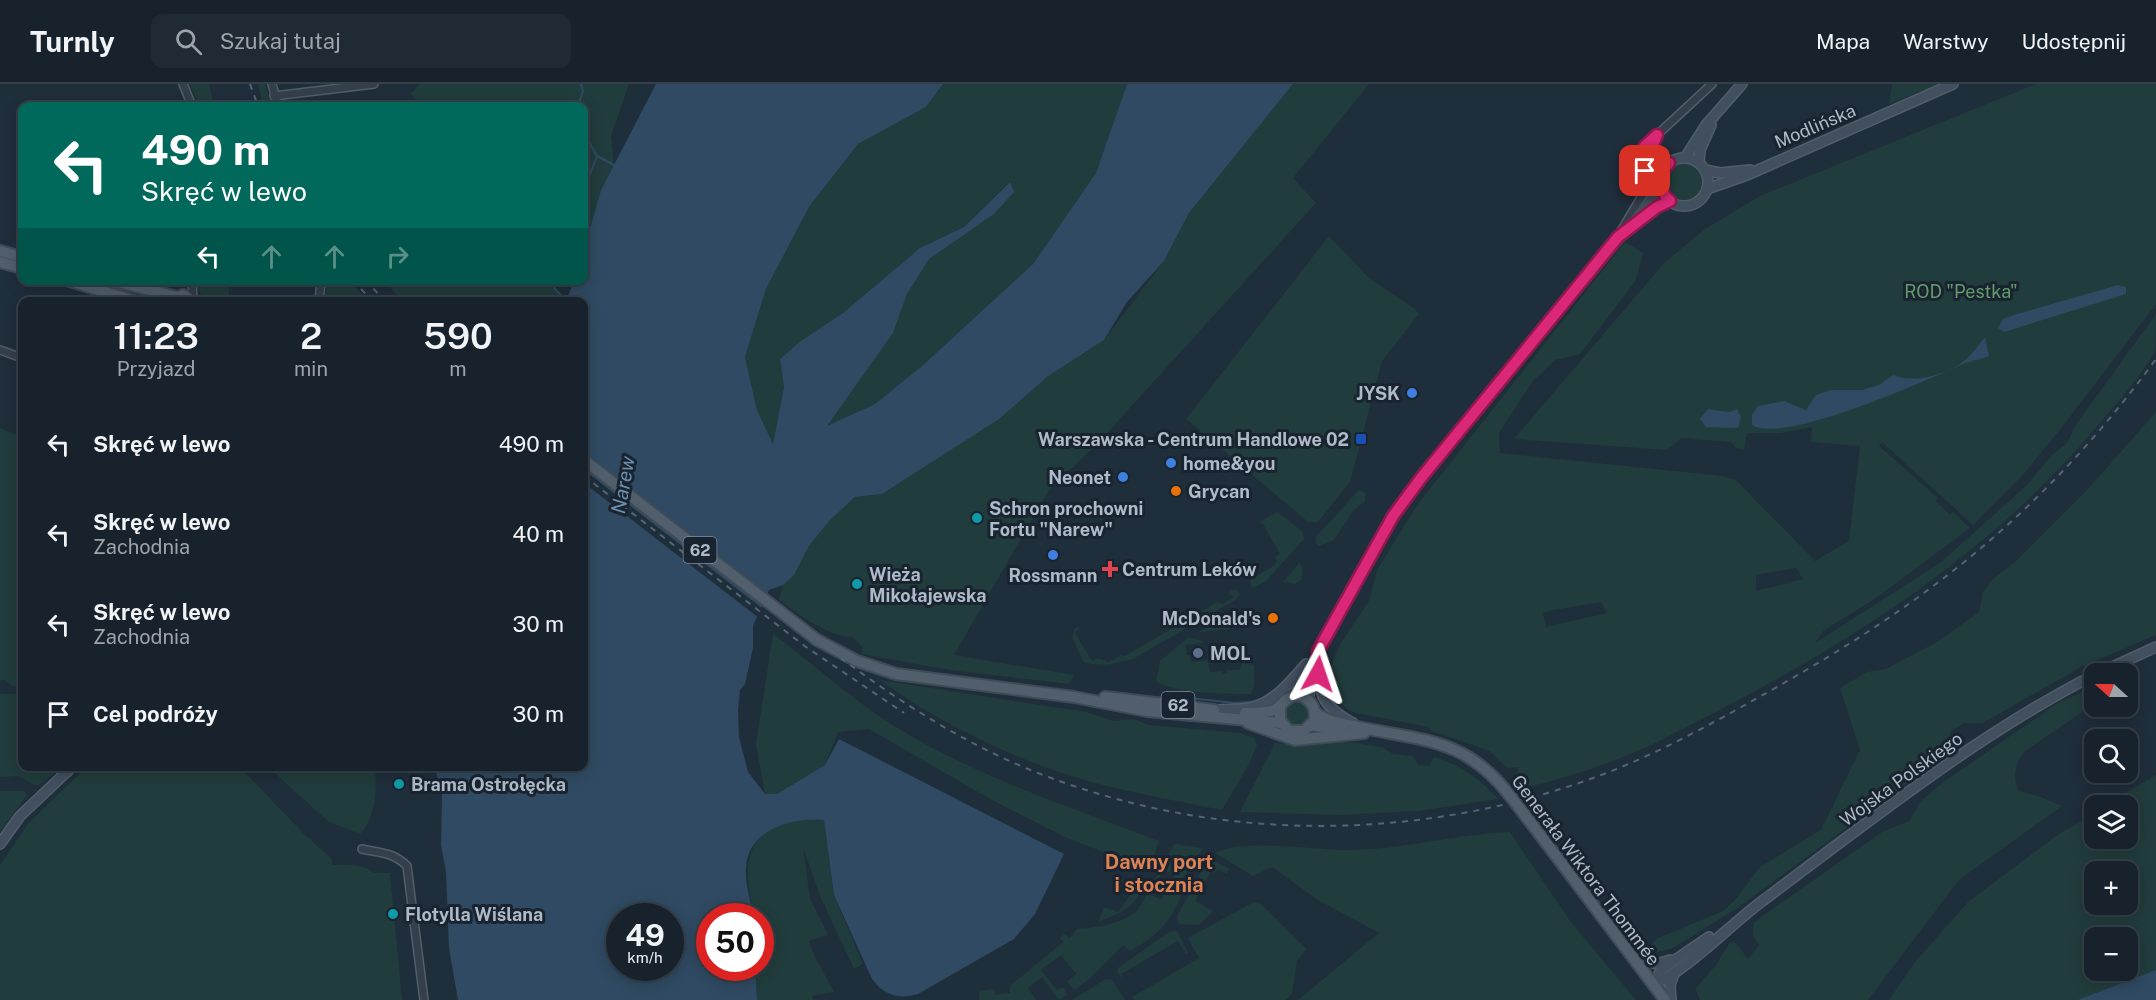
<!DOCTYPE html>
<html lang="pl">
<meta charset="utf-8">
<style>
:root{--surface:#17222c;--page:#202a34;--text:#f1f3f6;--muted:#9ea4a9;--line:#363f48}
body{margin:0;font-family:"Public Sans",sans-serif;background:var(--page);color:var(--text);height:100vh;display:flex;flex-direction:column;font-size:22px;white-space:nowrap}
*{box-sizing:border-box;margin:0}
p{font-size:20px;color:var(--muted)}
.icon{flex:none;width:33px;height:33px;fill:none;stroke:currentColor;stroke-width:2;stroke-linecap:round;stroke-linejoin:round}
.map{position:relative;flex:1;overflow:hidden}
.drawer{position:absolute;left:18px;top:213px;width:570px;height:474px;display:flex;flex-direction:column;background:var(--surface);border-radius:12px;box-shadow:0 3px 15px #0003,0 0 0 2px var(--line)}
.drawer>*{flex:none}
.hud{position:absolute;left:18px;top:18px;width:570px;height:183px;border-radius:12px;box-shadow:0 3px 15px #0003,0 0 0 2px var(--line);background:#00695c;color:#fff;overflow:hidden}
.needle{width:39px;rotate:291deg}
.fabs{position:absolute;left:2084px;top:579px;display:grid;gap:12px}
.fabs a{display:grid;place-items:center;width:54px;height:54px;border-radius:12px;background:var(--surface);box-shadow:0 3px 15px #0003,0 0 0 2px var(--line);font-size:30px}
.speed{position:absolute;left:606px;top:819px;display:flex;gap:12px;font-size:30px;font-weight:700;text-align:center}
.speed>*{display:grid;place-content:center;width:78px;height:78px;border-radius:50%;background:var(--surface);box-shadow:0 3px 15px #0003,0 0 0 2px var(--line);line-height:1}
.speed small{font-size:15px;font-weight:400}
.speed .limit{border:9px solid #d22;background:#fff;color:#111}
.pin{position:absolute;display:grid;place-items:center;width:51px;height:51px;color:#fff;margin:-26px;border-radius:12px;box-shadow:0 3px 9px #0006}
.me{position:absolute;width:66px;margin:-33px;rotate:5deg;stroke-linejoin:round;filter:drop-shadow(0 0 4px #0008)}
.turn{display:flex;align-items:center;gap:21px;height:126px;padding:0 24px;font-size:27px}
.turn .icon{width:78px;height:78px;stroke-width:2.5}
.turn b{display:block;font-size:42px;line-height:51px}
.lanes{display:flex;align-items:center;height:57px;padding:0 24px;background:#0003;justify-content:center;gap:30px;direction:ltr}
.lanes .off{opacity:.35}
.eta{display:flex;justify-content:space-evenly;align-items:center;height:102px;text-align:center}
.eta b{font-size:36px;font-weight:600;line-height:42px}
ul{padding:0;list-style:none}
li{display:flex;align-items:center;gap:18px;height:90px;padding:0 24px}
li div{flex:1}
li b{display:block;font-size:22px}
li em{font-style:normal}
header{display:flex;align-items:center;gap:36px;box-sizing:border-box;height:84px;padding:0 30px;background:var(--surface);border-bottom:2px solid var(--line)}
header strong{font-size:28px}
nav{display:flex;gap:33px;margin-inline-start:auto;font-size:21px}
.search{width:420px;height:54px;background:var(--page);display:flex;align-items:center;gap:15px;box-sizing:border-box;padding:0 21px;border-radius:12px;color:var(--muted);font-size:22px}
.map>svg:first-child{display:block}
</style>
<header>
<strong>Turnly</strong>
<div class="search"><svg class="icon" aria-label="search" viewBox="0 0 24 24"><circle cx="10" cy="10" r="6"/><path d="M15 15l6 6"/></svg>Szukaj tutaj</div>
<nav><a>Mapa</a><a>Warstwy</a><a>Udostępnij</a></nav>
</header>
<div class="map">
<svg width="2156" height="916" viewBox="0 0 2156 916">
<rect width="100%" height="100%" fill="#1f2e3b"/>
<g fill="#213c3c" fill-rule="evenodd">
<path d="M190,0H209L214,22H199Z"/>
<path d="M258,0H265L272,22H263Z"/>
<path d="M420,0H629L611,52L614,81L601,106L584,165V115L588,104L584,102V22H421L411,10Z"/>
<path d="M943,0H1127L1096,89L1033,180L923,281L875,320L826,343L893,249L907,210L929,174L994,130L1009,98L964,143L920,164L843,229L798,259L780,275L784,303L773,360L757,326L745,273L766,205L809,123L858,60L926,23Z"/>
<path d="M1293,0H1369L1293,94L1316,119L1099,358L1049,406L954,571L1074,591L1069,600L950,586L861,570L863,564L853,553C831,554 795,529 779,515L783,501L794,491L809,462L830,435L855,413L882,410L967,355L1047,293L1104,256L1164,177L1189,129Z"/>
<path d="M1892,0H1939L1889,20Z"/>
<path d="M2036,0H2156V220L2059,347L2022,392L1973,441L1882,358L1879,362L1938,414L1936,417L1950,431L1953,428L1970,444L1876,514L1823,547L1815,559L1940,479L2026,402L2052,371L2067,359L2075,342L2156,230C2156,241 2156,258 2155,267C2145,288 2110,327 2094,346C1972,489 1818,578 1653,660C1611,680 1566,694 1521,705L1517,689L1519,683L1507,684L1490,667L1432,647L1428,643L1356,629C1339,622 1333,611 1326,595L1339,562L1369,517L1377,486L1417,421L1625,158L1643,169L1636,196L1580,270L1555,276L1533,297L1499,349L1500,369L1723,392L1736,396L1815,477L1849,457L1860,362L1811,358L1812,343L1781,349H1747L1744,365L1736,364L1731,358L1682,354L1666,366L1514,355L1665,178L1705,145L1760,112ZM1796,484L1803,495L1756,507V491ZM1601,518L1607,529L1546,543L1543,528Z"/>
<circle cx="1684" cy="98" r="18"/>
<path d="M1329,152L1369,194L1415,225L1419,230L1382,277L1350,398L1318,438H1308L1186,335Z"/>
<path d="M199,197H229V217H205L198,206Z"/>
<path d="M326,197H349L368,217H325Z"/>
<path d="M384,197H553L552,203L563,217H403Z"/>
<path d="M2156,328V551L2081,583L1983,639H1964L1951,647L1943,673L1736,825L1671,865L1653,869L1651,861L1656,855L1723,827L1735,816L1760,783L1821,746L1860,666L1840,604L1867,588L1886,585L1937,558L1979,528L1983,508L1993,495L2016,477L2088,405Z"/>
<path d="M0,344L22,353V602H12L5,596H0Z"/>
<path d="M1359,406L1365,409V417L1354,426L1334,456L1319,462L1316,459V453Z"/>
<path d="M1278,428L1303,448L1304,455L1266,497L1253,504L1250,501L1251,495L1272,483L1277,477L1275,473L1280,470L1263,440L1258,438Z"/>
<path d="M1300,478L1303,486L1301,496L1295,500L1283,498Z"/>
<path d="M1234,505L1240,509L1237,515L1133,575L1108,581L1084,579L1072,553L1075,544L1080,543L1075,549L1092,577L1098,574L1109,578L1121,571L1125,572L1217,518L1223,520L1234,513L1228,509Z"/>
<path d="M1224,533L1233,537L1230,545L1199,548Z"/>
<path d="M773,550C814,580 852,616 896,643C977,693 1071,723 1159,757L1149,786L1065,753L990,715L869,645L838,648L825,681L777,710H765L756,660Z"/>
<path d="M1189,553L1206,558L1186,561V571H1190L1191,578L1208,576L1210,588L1222,587L1223,590L1227,589V586H1240L1242,579L1254,581V601L1251,610C1230,610 1172,610 1156,597L1160,577Z"/>
<path d="M880,596L1086,628L1114,637L1134,635L1149,641L1240,649L1254,654L1257,661L1249,680L1222,726C1177,717 1132,709 1088,697C1019,678 937,638 880,596Z"/>
<path d="M2094,602V620L2025,667C2015,679 2012,693 2019,707L2041,713L2062,722L1959,796L1868,916H1700L1695,905L1716,881L1730,858L1736,859L1748,875L1759,861L1753,852L1754,838L1882,748L1909,737L1921,717L1942,699L2058,619Z"/>
<path d="M0,610H22V682L62,683L39,701H34L18,692L0,693Z"/>
<circle cx="1297" cy="630" r="13"/>
<path d="M1330,655L1382,663L1393,670L1413,672L1418,681L1429,682L1434,673C1460,681 1480,694 1498,715L1419,727L1339,731L1240,728L1275,659L1306,662Z"/>
<path d="M86,683H240L305,751L331,774L332,781C346,781 362,778 373,789H390L402,916H0V781L28,740Z"/>
<path d="M268,683H374C379,702 374,736 360,750L329,738Z"/>
<path d="M2156,691V916H1889L1915,878L1968,818L2056,752L2094,729V754H2127V722L2106,721ZM2094,788H2127V820H2094ZM2094,854H2127V886H2094Z"/>
<path d="M0,707H24L27,711L0,748Z"/>
<path d="M804,734L824,736L834,811L863,880L854,885L820,812L803,763L810,815L828,851L809,857L815,873L834,908L812,912L813,916H757L755,884H760V832H754C743,779 741,747 804,734Z"/>
<path d="M1510,748L1570,837L1636,916H1298L1379,849L1318,816L1272,783L1253,792L1215,769C1239,755 1312,765 1342,766C1398,767 1454,750 1510,748Z"/>
<path d="M1174,760L1203,764L1171,813L1191,786C1176,827 1169,846 1130,867L1123,861L1087,897L1074,906L1067,898L1076,890L1061,871L1041,886L1057,906L1064,903L1067,911L1059,916L1042,893L1028,904L1036,916H979V907L994,905L995,911L1010,909V902L1063,858L1060,854L1064,850L1070,854L1077,845C1099,843 1119,841 1138,826ZM1163,786L1174,791L1161,816L1151,811Z"/>
<path d="M1209,774L1229,785L1227,790L1218,785L1215,789L1211,787L1195,817L1213,827L1199,841L1179,840L1177,832Z"/>
<path d="M1117,795L1146,798C1133,825 1125,827 1098,838L1104,823L1118,828L1135,805L1116,797Z"/>
<path d="M1254,818L1261,820L1306,865L1297,877L1292,910L1285,916H1134L1132,913L1199,874L1188,854Z"/>
<path d="M1177,847L1188,869L1186,870L1178,857L1121,890L1124,895L1117,889L1118,884L1169,848Z"/>
<path d="M1106,895L1112,896L1125,916H1072Z"/>
</g>
<g fill="#2f4a62" fill-rule="evenodd">
<path d="M656,0H943L926,23L858,60L809,123L766,205L745,273L757,326L773,360L784,303L780,275L798,259L843,229L920,164L964,143L1010,98L1014,108L994,130L929,175L907,210L893,249L827,342L875,320L923,281L1033,180L1096,89L1127,0H1293L1189,129L1164,177L1127,218L1104,256L1047,293L999,335L882,410L855,413L830,436L809,462L794,491L783,501L769,506L753,542V564L745,600L740,606L738,626L739,653L748,688L765,710H777L825,681L839,655L1064,770L1035,830L1014,855L918,910C898,916 884,911 872,895L834,811L824,736C795,733 755,743 747,776C743,794 750,815 754,832H710V884H755L757,916H458L449,864L446,788L441,761L442,711L435,683L584,682V218L566,217L574,197L584,196V165L601,106ZM620,832H670V884H620Z"/>
<path d="M2118,201L2126,203V210L2004,248L1998,244L2003,235L2014,231Z"/>
<path d="M1985,253L1989,272C1980,276 1971,276 1963,280C1927,296 1784,361 1752,341V331L1758,322L1784,317L1806,326L1816,311L1831,306H1862L1879,301L1893,291C1914,300 1946,291 1964,277C1972,271 1979,260 1985,253Z"/>
<path d="M1708,325L1729,328L1737,325L1741,333L1738,344L1706,343L1700,335Z"/>
<path d="M2156,886V916H2078Z"/>
</g>
<path fill="#1f2e3b" d="M584,386L763,525L759,534L584,399Z"/>
<g fill="none" stroke-linecap="round" stroke-linejoin="round">
<g stroke="#2f4a62" stroke-width="2">
<path d="M578,22L583,7L581,0"/>
<path d="M584,49L597,72L614,81"/>
<path d="M584,105L597,72"/>
<path d="M557,196L554,204L566,217"/>
<path d="M1171,612L1235,619L1258,617"/>
</g>
<g stroke="#515d69" stroke-width="10">
<g id="street">
<path d="M183,0L192,22"/>
<path d="M272,0L278,22"/>
<path d="M274,12L374,0"/>
<path d="M1656,51L1650,66L1652,74L1663,80L1669,79"/>
<path d="M1661,92L1644,75V63L1712,0"/>
<path d="M1621,147L1643,110L1644,75"/>
<path d="M192,196L193,216"/>
<path d="M319,218L321,196"/>
<path d="M0,266L22,274"/>
<path d="M362,765C380,769 393,768 407,782L424,916"/>
</g>
</g>
<g stroke="#515d69" stroke-width="12">
<g id="secondary">
<path d="M1685,74L1706,41L1742,0"/>
<circle cx="1684" cy="98" r="24"/>
<path d="M1699,79L1700,66L1711,41"/>
<path d="M1705,86L1720,89L1750,86"/>
<path d="M1707,105L1747,91L1953,0"/>
<path d="M1636,138L1657,123L1670,117"/>
<path d="M1318,570C1319,606 1318,621 1353,639"/>
<path d="M2097,590L2156,563"/>
<path d="M1295,612L1393,432L1458,347L1661,104"/>
<path d="M1308,616L1315,581"/>
<path d="M1216,626C1227,625 1239,626 1250,624C1275,618 1290,598 1306,580"/>
<path d="M0,760L20,732L73,682"/>
<path d="M1632,873L1657,880L1670,876"/>
<path d="M1653,901C1687,886 1729,842 1761,818C1868,738 1975,652 2094,591"/>
<path d="M1653,901L1662,885L1709,853"/>
<path d="M1671,916L1670,901L1674,890"/>
</g>
</g>
<g stroke="#3f4b58" stroke-width="14">
<g id="primary">
<path d="M0,167L22,173"/>
<path d="M0,178L22,184"/>
<path d="M67,196L137,218"/>
<path d="M111,196L177,213"/>
<path d="M172,217L183,211L194,218"/>
<path d="M817,556L857,577L896,590L1074,613L1147,627L1281,639"/>
<path d="M1105,613L1214,626"/>
<path d="M1315,628C1326,638 1344,640 1358,643C1424,657 1466,654 1511,713"/>
<path d="M1245,629C1254,629 1265,629 1274,626C1281,623 1283,617 1289,614C1305,606 1318,622 1314,637L1304,647H1289L1280,636V622"/>
<path d="M1248,639L1295,656L1364,649"/>
<path d="M1311,641L1340,646"/>
<path d="M1538,748L1665,916"/>
</g>
</g>
<use href="#street" stroke="#333f4b" stroke-width="7"/>
<use href="#secondary" stroke="#414f5f" stroke-width="9"/>
<use href="#primary" stroke="#515f6c" stroke-width="10"/>
<g stroke="#546473" stroke-width="2" stroke-dasharray="6 6" stroke-linecap="butt">
<path d="M250,0L258,22"/>
<path d="M353,196L373,218"/>
<path d="M365,196L386,218"/>
<path d="M584,376C647,425 710,474 773,522C853,585 934,646 1028,685C1211,760 1419,760 1604,690C1661,668 1715,638 1768,608C1930,517 2045,426 2156,275"/>
<path d="M584,392L806,563L904,629"/>
</g>
<g stroke="#3f4b58" stroke-width="14" stroke-linecap="butt">
<g id="primary-bridge">
<path d="M584,376L817,556"/>
<path d="M1511,713L1538,748"/>
</g>
</g>
<use href="#primary-bridge" stroke="#515f6c" stroke-width="10"/>
</g>
<g fill="none" stroke-linecap="round" stroke-linejoin="round">
<g stroke="#8e194d" stroke-width="15">
<path id="route" d="M1318,590V567L1393,432L1421,394L1618,153L1657,123L1670,117C1657,105 1658,92 1669,79C1648,81 1651,64 1657,51L1644,63L1645,87"/>
</g>
<use href="#route" stroke="#db2777" stroke-width="10"/>
</g>
<g fill="#3f7fe0" stroke="#192430" stroke-width="2">
<circle cx="1412" cy="309" r="6"/>
<circle cx="1171" cy="379" r="6"/>
<circle cx="1123" cy="393" r="6"/>
<circle cx="1053" cy="471" r="6"/>
</g>
<rect fill="#1a4fb4" stroke="#192430" stroke-width="2" x="1355" y="349" width="12" height="12" rx="3"/>
<g fill="#e8710a" stroke="#192430" stroke-width="2">
<circle cx="1176" cy="407" r="6"/>
<circle cx="1273" cy="534" r="6"/>
</g>
<g fill="#0f9aa8" stroke="#192430" stroke-width="2">
<circle cx="977" cy="434" r="6"/>
<circle cx="857" cy="500" r="6"/>
<circle cx="399" cy="700" r="6"/>
<circle cx="393" cy="830" r="6"/>
</g>
<path fill="#e0444e" stroke="#192430" stroke-width="2" d="M1107 476h6v6h6v6h-6v6h-6v-6h-6v-6h6z"/>
<circle fill="#5c6f8a" stroke="#192430" stroke-width="2" cx="1198" cy="569" r="6"/>
<g text-anchor="middle" dominant-baseline="central" stroke-width="6" stroke-linejoin="round" paint-order="stroke">
<g fill="#192430" stroke="#818d9a" stroke-width="1.5">
<rect x="683.5" y="453" width="33" height="26" rx="4.5"/>
<rect x="1161.5" y="608" width="33" height="26" rx="4.5"/>
</g>
<g font-size="16" font-weight="bold" fill="#aebac8">
<text x="700" y="466">62</text>
<text x="1178" y="621">62</text>
</g>
<g font-size="18" fill="#aebac8" stroke="#192430">
<text transform="translate(1815 42) rotate(-23)">Modlińska</text>
<text transform="translate(1901 695) rotate(-36)">Wojska Polskiego</text>
<text transform="translate(1586 786) rotate(53)">Generała Wiktora Thommée</text>
</g>
<g font-size="18" fill="#639b6a" stroke="#192430">
<text x="1961" y="207">ROD "Pestka"</text>
</g>
<g font-size="18" font-weight="bold" fill="#aebac8" stroke="#192430" text-anchor="start">
<text x="1400" y="309" text-anchor="end">JYSK</text>
<text x="1349" y="355" text-anchor="end">Warszawska - Centrum Handlowe 02</text>
<text x="1183" y="379">home&amp;you</text>
<text x="1111" y="393" text-anchor="end">Neonet</text>
<text x="1188" y="407">Grycan</text>
<text x="989" y="424">Schron prochowni<tspan x="989" dy="21">Fortu "Narew"</tspan></text>
<text x="1122" y="485">Centrum Leków</text>
<text x="869" y="490">Wieża<tspan x="869" dy="21">Mikołajewska</tspan></text>
<text x="1053" y="491" text-anchor="middle">Rossmann</text>
<text x="1261" y="534" text-anchor="end">McDonald's</text>
<text x="1210" y="569">MOL</text>
<text x="411" y="700">Brama Ostrołęcka</text>
<text x="405" y="830">Flotylla Wiślana</text>
</g>
<g font-size="20" font-style="italic" fill="#6b8fae" stroke="#192430">
<text transform="translate(623 401) rotate(-80)">Narew</text>
</g>
<g font-size="20" font-weight="bold" fill="#dd8253" stroke="#192430">
<text x="1159" y="778">Dawny port<tspan x="1159" dy="23">i stocznia</tspan></text>
</g>
</g>
</svg>
<div class="fabs">
<a><svg class="needle" viewBox="-14 -14 28 28"><path d="M0-13l5 13h-10z" fill="#e53935"/><path d="M0 13l5-13h-10z" fill="#9ea4a9"/></svg></a>
<a><svg class="icon" aria-label="search" viewBox="0 0 24 24"><circle cx="10" cy="10" r="6"/><path d="M15 15l6 6"/></svg></a>
<a><svg class="icon" aria-label="layers" viewBox="0 0 24 24"><path d="M12 4l9 5-9 5-9-5zM3 14l9 5 9-5"/></svg></a>
<a>+</a>
<a>−</a>
</div>
<div class="speed"><div>49<small>km/h</small></div><div class="limit">50</div></div>
<div class="pin" style="left:1645px;top:87px;background:#d93025"><svg class="icon" aria-label="arrive" viewBox="0 0 24 24"><path d="M6 21V4h12l-3 4 3 4H6"/></svg></div>
<svg class="me" style="left:1318px;top:590px" viewBox="-20 -20 40 40"><path d="M0-17L14 15 0 8-14 15z" fill="#db2777" stroke="#fff" stroke-width="4"/></svg>
<div class="hud">
<div class="turn"><svg class="icon" aria-label="left" viewBox="0 0 24 24"><path d="M17 20v-9H6M10 6l-5 5 5 5"/></svg><div><b>490 m</b>Skręć w lewo</div></div>
<div class="lanes"><svg class="icon" aria-label="left" viewBox="0 0 24 24"><path d="M17 20v-9H6M10 6l-5 5 5 5"/></svg><svg class="icon off" aria-label="ahead" viewBox="0 0 24 24"><path d="M12 20V5M6 11l6-6 6 6"/></svg><svg class="icon off" aria-label="ahead" viewBox="0 0 24 24"><path d="M12 20V5M6 11l6-6 6 6"/></svg><svg class="icon off" aria-label="right" viewBox="0 0 24 24"><path d="M7 20v-9h11M14 6l5 5-5 5"/></svg></div>
</div>
<section class="drawer">
<div class="eta">
<div><b>11:23</b><p>Przyjazd</p></div>
<div><b>2</b><p>min</p></div>
<div><b>590</b><p>m</p></div>
</div>
<ul>
<li><svg class="icon" aria-label="left" viewBox="0 0 24 24"><path d="M17 20v-9H6M10 6l-5 5 5 5"/></svg><div><b>Skręć w lewo</b></div><em>490 m</em></li>
<li><svg class="icon" aria-label="left" viewBox="0 0 24 24"><path d="M17 20v-9H6M10 6l-5 5 5 5"/></svg><div><b>Skręć w lewo</b><p>Zachodnia</p></div><em>40 m</em></li>
<li><svg class="icon" aria-label="left" viewBox="0 0 24 24"><path d="M17 20v-9H6M10 6l-5 5 5 5"/></svg><div><b>Skręć w lewo</b><p>Zachodnia</p></div><em>30 m</em></li>
<li><svg class="icon" aria-label="arrive" viewBox="0 0 24 24"><path d="M6 21V4h12l-3 4 3 4H6"/></svg><div><b>Cel podróży</b></div><em>30 m</em></li>
</ul>
</section>
</div>
